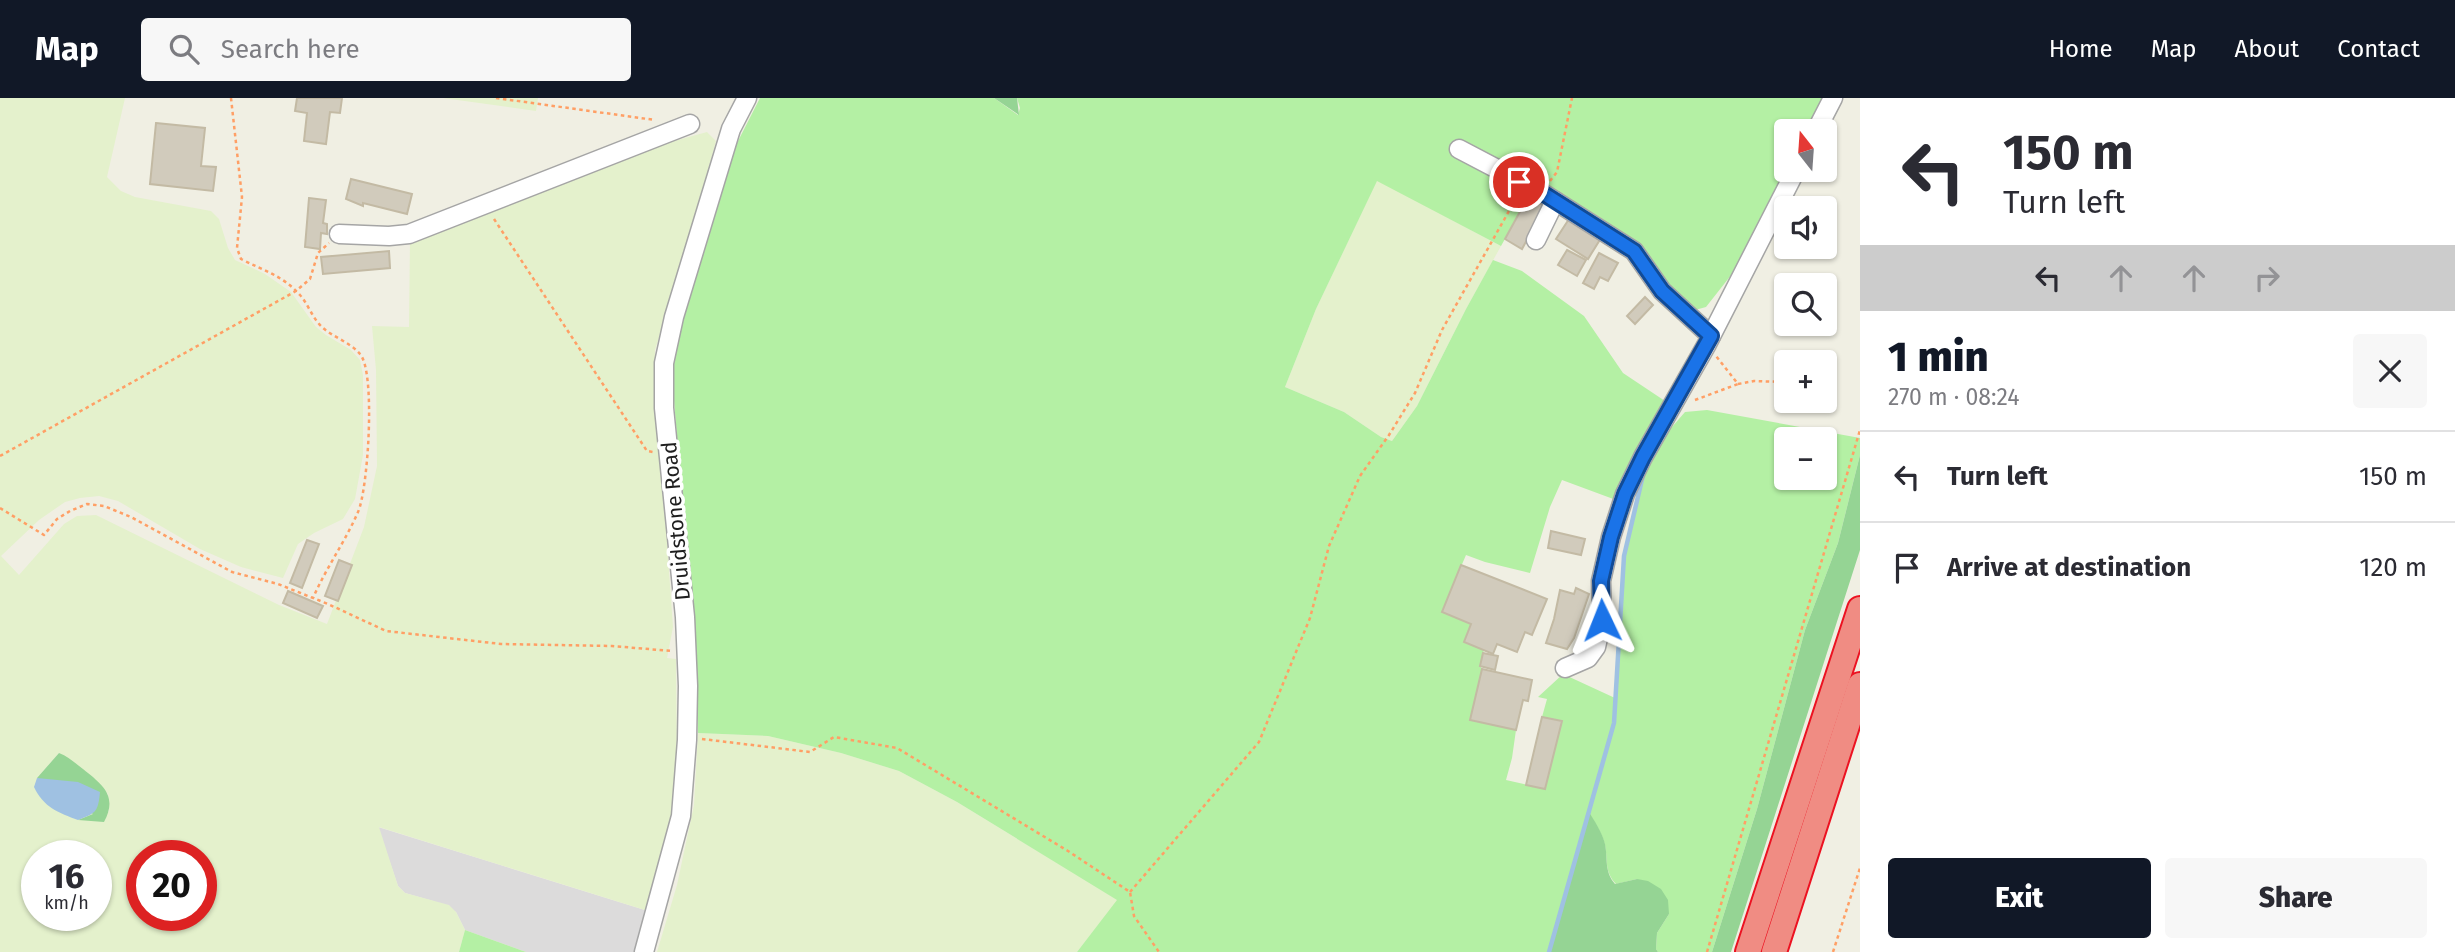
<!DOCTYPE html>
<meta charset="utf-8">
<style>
:root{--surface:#fff;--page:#f7f7f7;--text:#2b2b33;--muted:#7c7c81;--line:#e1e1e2;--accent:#111827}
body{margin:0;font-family:"Fira Sans",sans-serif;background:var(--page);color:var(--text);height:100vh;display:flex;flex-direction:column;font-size:26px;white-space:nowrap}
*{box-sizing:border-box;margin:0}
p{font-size:23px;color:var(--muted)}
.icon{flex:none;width:38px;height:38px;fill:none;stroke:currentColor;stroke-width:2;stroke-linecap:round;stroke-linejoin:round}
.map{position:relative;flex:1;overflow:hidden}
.side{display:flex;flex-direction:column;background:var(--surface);width:595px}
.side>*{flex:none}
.hud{background:#fff;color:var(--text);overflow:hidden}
.needle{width:46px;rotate:343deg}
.fabs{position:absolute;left:1774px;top:21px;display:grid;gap:14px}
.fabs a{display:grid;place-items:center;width:63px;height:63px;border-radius:7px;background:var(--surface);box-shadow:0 2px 5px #0004;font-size:35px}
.speed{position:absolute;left:21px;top:742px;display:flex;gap:14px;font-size:35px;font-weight:700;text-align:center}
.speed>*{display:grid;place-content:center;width:91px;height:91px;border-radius:50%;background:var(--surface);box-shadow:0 2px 5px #0004;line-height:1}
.speed small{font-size:18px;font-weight:400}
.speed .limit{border:10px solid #d22;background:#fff;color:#111}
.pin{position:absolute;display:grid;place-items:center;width:60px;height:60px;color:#fff;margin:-30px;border:4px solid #fff;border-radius:50%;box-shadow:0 2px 7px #0007}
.me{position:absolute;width:77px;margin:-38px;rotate:358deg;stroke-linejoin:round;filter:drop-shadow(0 0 5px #0008)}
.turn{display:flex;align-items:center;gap:24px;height:147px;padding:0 28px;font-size:32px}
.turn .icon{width:91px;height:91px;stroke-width:2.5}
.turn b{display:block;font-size:49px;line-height:60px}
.lanes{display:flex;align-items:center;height:66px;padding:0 28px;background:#0003;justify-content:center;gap:35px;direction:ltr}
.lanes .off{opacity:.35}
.round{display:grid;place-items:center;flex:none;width:74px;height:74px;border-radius:7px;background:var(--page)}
.head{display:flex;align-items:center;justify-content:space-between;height:119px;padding:0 28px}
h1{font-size:42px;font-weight:800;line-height:52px;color:var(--accent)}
.action{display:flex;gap:14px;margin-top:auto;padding:14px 28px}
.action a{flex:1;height:80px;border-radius:7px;background:var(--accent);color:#fff;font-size:28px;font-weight:800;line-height:80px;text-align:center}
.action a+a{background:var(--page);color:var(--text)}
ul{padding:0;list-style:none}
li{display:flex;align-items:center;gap:21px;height:91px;padding:0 28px;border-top:2px solid var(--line)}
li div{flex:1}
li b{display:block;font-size:26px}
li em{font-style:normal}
header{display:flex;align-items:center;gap:42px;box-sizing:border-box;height:98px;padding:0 35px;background:var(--accent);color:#fff}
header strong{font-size:33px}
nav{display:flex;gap:38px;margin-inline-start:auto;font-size:24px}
.search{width:490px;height:63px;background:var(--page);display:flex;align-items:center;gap:18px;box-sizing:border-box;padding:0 24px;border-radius:7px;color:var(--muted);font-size:26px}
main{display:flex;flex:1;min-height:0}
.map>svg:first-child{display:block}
</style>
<header>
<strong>Map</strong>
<div class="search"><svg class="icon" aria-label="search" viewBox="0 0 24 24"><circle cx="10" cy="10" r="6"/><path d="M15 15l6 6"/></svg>Search here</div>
<nav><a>Home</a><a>Map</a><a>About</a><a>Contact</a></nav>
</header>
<main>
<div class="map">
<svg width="1860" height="854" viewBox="0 0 1860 854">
<rect width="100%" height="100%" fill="#f0efe3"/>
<path fill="#dcdbdb" d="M378,729L648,813L634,854H526L465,832L456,814L433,803L405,795L398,788Z"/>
<g fill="#e4f1cc" fill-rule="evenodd">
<path d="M0,0H125L107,79L121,93L135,99L211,113L219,121L228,150L235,162L265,176L291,194L316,229L326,237L351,252L360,262L363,277V357L355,401L343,421L314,435L298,446L283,480L241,469L200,451L118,403L99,398L80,400L65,404L39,422L1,458L19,477L64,426L77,418L96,417L279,507L327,526L364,429L377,368L376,272L372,228L409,229L410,143L634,54L707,34L716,43L684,160L655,252L654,306L661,360L673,529L667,560L676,561L677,675L674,713L648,813L379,729L398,788L405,795L449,807L456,814L465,832L459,854H0ZM59,655L108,696L109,714L37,680ZM37,758H96V817H37ZM142,758H201V817H142Z"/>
<path d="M443,0H538L536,13Z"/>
<path d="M1377,82L1501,148L1466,211L1417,308L1392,343L1381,339L1344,314L1285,289L1316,211Z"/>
<path d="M698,635L768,638L841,655L899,673L957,704L1118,802L1077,854H657L677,787L694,707Z"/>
</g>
<g fill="#b4f0a4" fill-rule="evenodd">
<path d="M760,0H994L1018,17L1020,10L1017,0H1827L1810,33H1787V72L1743,162L1706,209L1695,212L1681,203L1659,176L1641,149L1598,118L1537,84L1501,148L1377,83L1316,211L1285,289L1344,314L1381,339L1392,343L1417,308L1466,211L1493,162L1522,173L1584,218L1623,275L1665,303L1616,402L1562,382L1550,409L1530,475L1485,464L1466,457L1442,513L1471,526L1484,552L1480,568L1482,571L1470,622L1516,632L1512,660L1506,682L1545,691L1562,624L1542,619L1547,601L1538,599L1563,576L1615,600L1624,458L1645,371L1653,351L1685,314L1707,312L1860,340V357L1838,445L1805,532L1757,711L1712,854H1658L1656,851L1657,835L1669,816L1637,781L1616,786C1604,773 1608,762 1605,747C1602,735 1595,725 1589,715L1549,854H1077L1117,802L957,704L899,673L841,655L768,638L698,635L696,562L671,267L684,212L736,47ZM1787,341H1825V380H1787Z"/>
<path d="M465,832L526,854H459Z"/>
</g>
<g fill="#95d494">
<path d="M994,0H1017L1019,17Z"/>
<path d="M1860,357V452L1731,854H1712L1757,711L1805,532L1838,445Z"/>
<path d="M59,655C69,659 75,665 83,671C103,687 118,698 104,724L78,722L93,716L37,680Z"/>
<path d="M1589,714C1595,724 1602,734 1605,746C1608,761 1604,773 1615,786L1637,781L1648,783L1661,791L1668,802L1669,816L1657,835L1656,851L1658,854H1549Z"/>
</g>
<path fill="#9fc1e2" d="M37,680L78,684L100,694C98,714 96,715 78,722C59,715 43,709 34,689Z"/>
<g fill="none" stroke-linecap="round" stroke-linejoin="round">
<path stroke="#9fc1e2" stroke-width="4.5" d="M1549,854L1614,625L1624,458L1644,373"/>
</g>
<g fill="#d1cbbc" stroke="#c3baa4" stroke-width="2">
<path d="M297,0H342L340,15L330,14L326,46L304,43L307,15L295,13Z"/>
<path d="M156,25L205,30L201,68L216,69L213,93L150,86Z"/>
<path d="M351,81L412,96L407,116L363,105V108L346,101Z"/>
<path d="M1528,99L1545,108L1522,151L1505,141Z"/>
<path d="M309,100L326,102L323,125L327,126V136L321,135L320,151L305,149Z"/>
<path d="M1569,121L1601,140L1588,161L1556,141Z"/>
<path d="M1567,152L1586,162L1577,178L1558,167Z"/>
<path d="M389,153L390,170L323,176L321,159Z"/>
<path d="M1599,155L1618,165L1608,183L1600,179L1594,191L1583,185Z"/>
<path d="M1645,199L1653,207L1635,226L1627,218Z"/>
<path d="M1551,433L1585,441L1581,457L1548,450Z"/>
<path d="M307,442L319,446L302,490L290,485Z"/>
<path d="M339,462L352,467L338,503L325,498Z"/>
<path d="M1461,467L1547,501L1532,537L1525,534L1517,554L1497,546L1493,556L1464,544L1471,526L1442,514Z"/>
<path d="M1576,490L1589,496L1574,540L1567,551L1546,545L1554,521L1560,492L1574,496Z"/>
<path d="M288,493L323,508L317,520L283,505Z"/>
<path d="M1483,555L1498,558L1495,572L1480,568Z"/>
<path d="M1482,571L1532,582L1528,603L1523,602L1516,632L1470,622Z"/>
<path d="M1542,619L1562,623L1545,691L1526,687Z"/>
</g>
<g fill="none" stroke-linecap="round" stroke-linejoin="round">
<g stroke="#a5a5a5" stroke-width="21">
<g id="minor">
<path d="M1816,33L1833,0"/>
<path d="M1459,51L1541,94L1634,153L1662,193L1711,238"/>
<path d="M339,136L389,138L409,136L690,26"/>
<path d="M1536,142L1555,103"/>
<path d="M1565,570L1588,560L1596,549L1602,522L1601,483L1611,439L1625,396L1643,359L1707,246L1796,72"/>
<path d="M644,854L681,718L687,642L688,588L685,519L664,310V265L674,219L731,31L747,0"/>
</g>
</g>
<g stroke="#ec1221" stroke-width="28">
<g id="highway">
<path d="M1748,854L1860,511"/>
<path d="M1774,854L1860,587"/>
</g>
</g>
<g stroke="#ff9f65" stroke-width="2.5" stroke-dasharray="3.5 3.5" stroke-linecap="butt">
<path d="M231,0L242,99L237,150L241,161C264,173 282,177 300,197C308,206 312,219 321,228C332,239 350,244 360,256C376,274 368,392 358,414C345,444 326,470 313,500"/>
<path d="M496,0L655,22"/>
<path d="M1550,83L1557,74L1572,0"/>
<path d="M494,121L647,353L653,354"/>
<path d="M1738,286L1754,283L1784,284"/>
<path d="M1695,302L1738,286L1716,258"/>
<path d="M0,358L296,193L310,181L318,155L329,145"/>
<path d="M0,410L44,437L57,421L70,413L87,406L104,408L131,419L232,474L278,486L328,506L386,533L501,546L612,548L672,553"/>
<path d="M702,641L810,654L834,639L897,650L1068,753L1130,794L1134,818L1159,854"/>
<path d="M1130,794L1259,644L1310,520L1329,448L1360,378L1389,337L1415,295L1442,232L1518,97"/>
<path d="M1707,854L1860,332"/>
<path d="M1833,854L1860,770"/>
</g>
<use href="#minor" stroke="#fff" stroke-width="18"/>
<use href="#highway" stroke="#f08c83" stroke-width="24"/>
</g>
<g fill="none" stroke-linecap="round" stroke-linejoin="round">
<g stroke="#114b97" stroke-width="18">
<path id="route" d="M1519,84L1541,94L1634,153L1662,193L1711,238L1643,359L1625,396L1611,439L1601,483L1602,522"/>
</g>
<use href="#route" stroke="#1a73e8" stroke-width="12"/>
</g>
<g text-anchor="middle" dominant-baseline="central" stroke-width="7" stroke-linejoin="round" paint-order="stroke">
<g font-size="21" fill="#1e1e1e" stroke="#fff">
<text transform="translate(676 423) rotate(-95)">Druidstone Road</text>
</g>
</g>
</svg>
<div class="fabs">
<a><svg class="needle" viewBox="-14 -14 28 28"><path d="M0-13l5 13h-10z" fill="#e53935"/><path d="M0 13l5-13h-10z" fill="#7c7c81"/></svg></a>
<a><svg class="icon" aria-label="sound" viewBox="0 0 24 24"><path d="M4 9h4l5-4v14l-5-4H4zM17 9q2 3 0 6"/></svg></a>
<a><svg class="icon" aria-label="search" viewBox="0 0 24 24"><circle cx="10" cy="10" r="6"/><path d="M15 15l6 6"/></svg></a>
<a>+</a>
<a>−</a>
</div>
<div class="speed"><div>16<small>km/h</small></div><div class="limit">20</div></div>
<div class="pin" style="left:1519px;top:84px;background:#d93025"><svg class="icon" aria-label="arrive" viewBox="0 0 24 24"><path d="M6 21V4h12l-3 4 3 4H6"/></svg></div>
<svg class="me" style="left:1602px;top:522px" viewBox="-20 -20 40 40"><path d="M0-17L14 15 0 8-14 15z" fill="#1a73e8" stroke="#fff" stroke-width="4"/></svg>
</div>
<section class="side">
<div class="hud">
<div class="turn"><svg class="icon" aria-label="left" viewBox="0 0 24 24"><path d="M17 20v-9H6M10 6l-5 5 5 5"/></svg><div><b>150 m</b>Turn left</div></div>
<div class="lanes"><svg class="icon" aria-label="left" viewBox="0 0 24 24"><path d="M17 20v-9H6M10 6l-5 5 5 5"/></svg><svg class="icon off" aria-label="ahead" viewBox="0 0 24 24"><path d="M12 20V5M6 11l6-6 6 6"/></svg><svg class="icon off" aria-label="ahead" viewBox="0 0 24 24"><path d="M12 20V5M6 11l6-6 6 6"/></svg><svg class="icon off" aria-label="right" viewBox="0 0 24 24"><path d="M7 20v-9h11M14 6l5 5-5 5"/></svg></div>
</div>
<div class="head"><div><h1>1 min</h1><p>270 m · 08:24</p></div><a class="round"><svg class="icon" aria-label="close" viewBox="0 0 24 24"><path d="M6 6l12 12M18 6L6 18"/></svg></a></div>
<ul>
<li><svg class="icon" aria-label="left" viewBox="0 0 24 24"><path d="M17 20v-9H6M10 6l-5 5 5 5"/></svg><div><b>Turn left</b></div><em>150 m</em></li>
<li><svg class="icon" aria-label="arrive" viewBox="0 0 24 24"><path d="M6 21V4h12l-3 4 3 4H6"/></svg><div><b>Arrive at destination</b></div><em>120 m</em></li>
</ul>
<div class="action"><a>Exit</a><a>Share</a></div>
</section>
</main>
